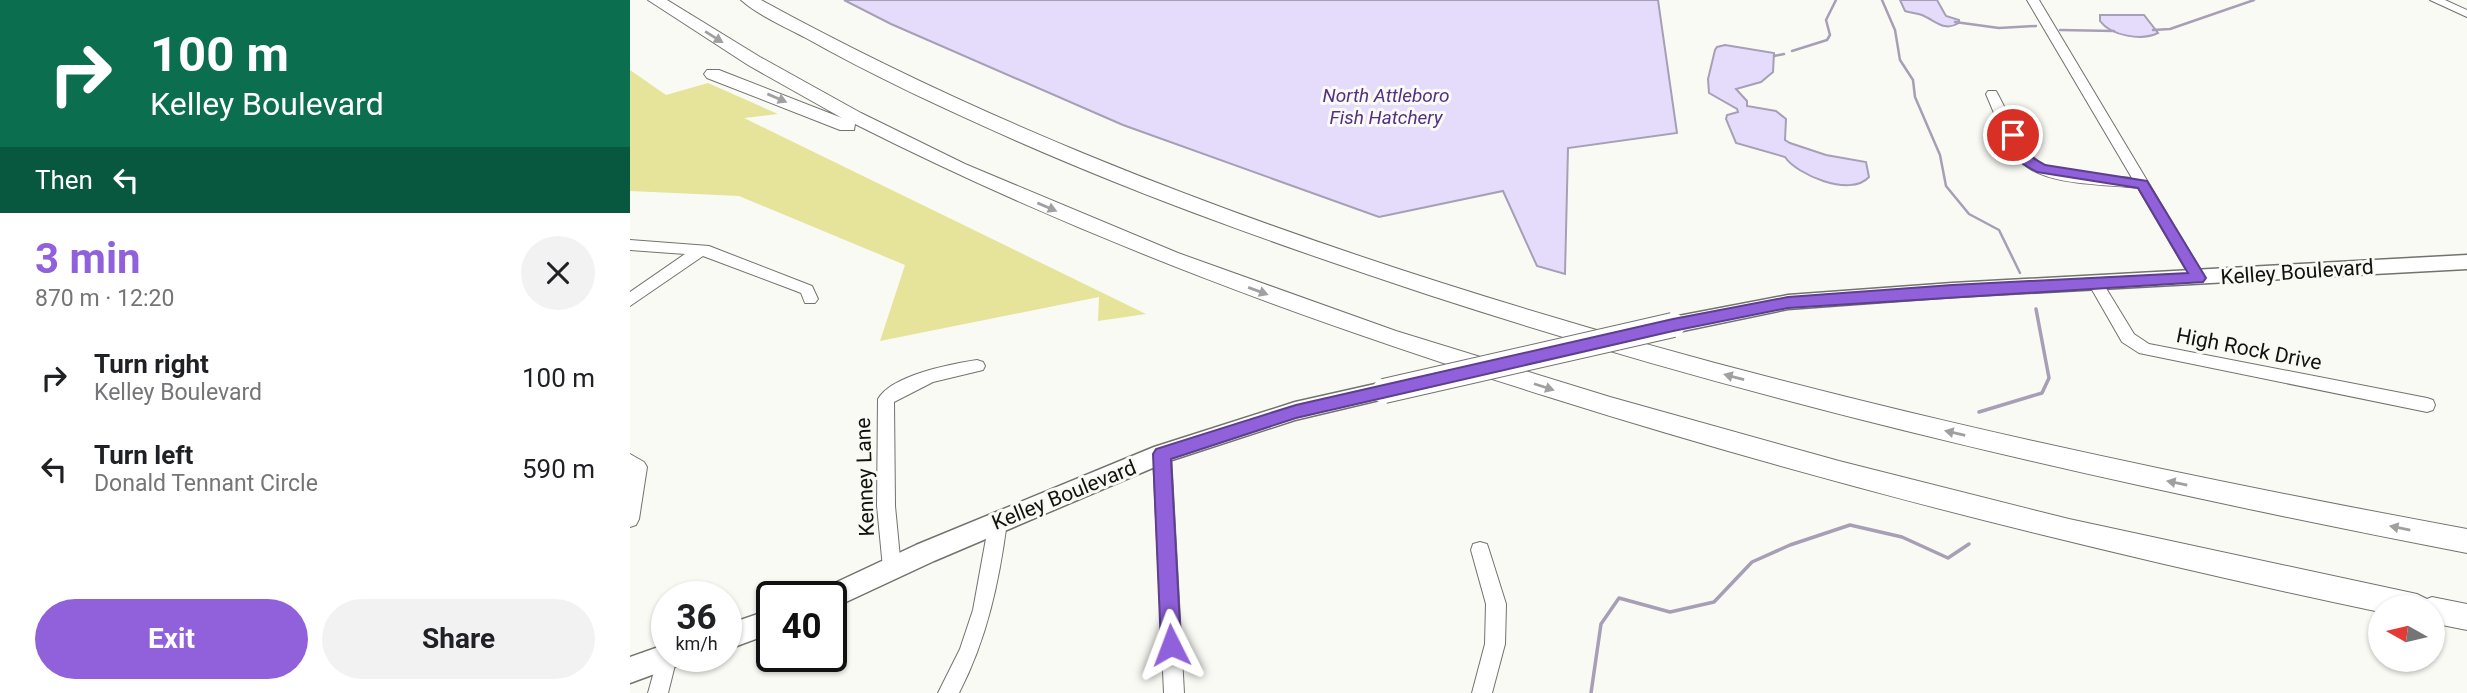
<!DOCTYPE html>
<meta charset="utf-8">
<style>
:root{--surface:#fff;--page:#f2f2f2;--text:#202124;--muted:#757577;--accent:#9061db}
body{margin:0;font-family:Roboto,sans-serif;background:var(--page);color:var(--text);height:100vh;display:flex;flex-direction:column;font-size:26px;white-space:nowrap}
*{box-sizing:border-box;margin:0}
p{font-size:23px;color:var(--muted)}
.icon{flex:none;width:38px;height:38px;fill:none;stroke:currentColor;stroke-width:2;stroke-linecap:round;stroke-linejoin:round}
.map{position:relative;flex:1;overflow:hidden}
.panel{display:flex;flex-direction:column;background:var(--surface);width:630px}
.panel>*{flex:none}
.banner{background:#0b6e4f;color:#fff;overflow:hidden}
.needle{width:46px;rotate:278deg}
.tools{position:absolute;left:1738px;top:595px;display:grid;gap:14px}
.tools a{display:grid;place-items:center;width:77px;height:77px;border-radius:50%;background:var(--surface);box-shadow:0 2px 5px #0004;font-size:35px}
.speed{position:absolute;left:21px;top:581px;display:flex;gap:14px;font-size:35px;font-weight:700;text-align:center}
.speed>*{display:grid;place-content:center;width:91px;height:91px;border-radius:50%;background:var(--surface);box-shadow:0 2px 5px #0004;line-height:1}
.speed small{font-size:18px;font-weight:400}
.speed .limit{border:4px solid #111;border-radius:10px;background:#fff;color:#111}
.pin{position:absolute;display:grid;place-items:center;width:60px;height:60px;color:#fff;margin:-30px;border:4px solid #fff;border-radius:50%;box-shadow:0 2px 7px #0007}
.me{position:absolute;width:77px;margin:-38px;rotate:357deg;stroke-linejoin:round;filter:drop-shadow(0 0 5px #0008)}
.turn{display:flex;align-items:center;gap:24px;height:147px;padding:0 35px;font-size:32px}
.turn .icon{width:91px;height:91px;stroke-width:2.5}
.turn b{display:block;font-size:49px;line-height:60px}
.then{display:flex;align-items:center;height:66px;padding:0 35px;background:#0003;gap:14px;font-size:26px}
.round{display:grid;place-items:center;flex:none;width:74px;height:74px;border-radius:37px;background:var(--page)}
.summary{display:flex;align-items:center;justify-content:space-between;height:119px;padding:0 35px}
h1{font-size:42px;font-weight:700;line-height:52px;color:var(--accent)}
.primary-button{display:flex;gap:14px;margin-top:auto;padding:14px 35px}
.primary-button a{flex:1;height:80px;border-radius:42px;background:var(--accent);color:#fff;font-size:28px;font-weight:700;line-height:80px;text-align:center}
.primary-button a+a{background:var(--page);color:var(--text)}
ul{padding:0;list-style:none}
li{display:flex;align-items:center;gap:21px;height:91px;padding:0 35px}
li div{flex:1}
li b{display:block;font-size:26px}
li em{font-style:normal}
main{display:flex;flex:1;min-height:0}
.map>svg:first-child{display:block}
</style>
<main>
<section class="panel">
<div class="banner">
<div class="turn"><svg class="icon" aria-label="right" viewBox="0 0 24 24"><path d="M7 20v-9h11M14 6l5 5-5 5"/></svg><div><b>100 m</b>Kelley Boulevard</div></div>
<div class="then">Then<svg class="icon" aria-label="left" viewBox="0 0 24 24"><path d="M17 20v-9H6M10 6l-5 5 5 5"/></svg></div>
</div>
<div class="summary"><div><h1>3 min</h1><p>870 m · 12:20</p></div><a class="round"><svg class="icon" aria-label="close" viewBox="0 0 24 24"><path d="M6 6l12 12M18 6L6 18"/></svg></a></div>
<ul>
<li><svg class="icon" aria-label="right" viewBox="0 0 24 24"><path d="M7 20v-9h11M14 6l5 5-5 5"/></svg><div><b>Turn right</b><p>Kelley Boulevard</p></div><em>100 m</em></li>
<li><svg class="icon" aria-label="left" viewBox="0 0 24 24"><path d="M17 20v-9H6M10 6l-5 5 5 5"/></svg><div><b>Turn left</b><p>Donald Tennant Circle</p></div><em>590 m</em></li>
</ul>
<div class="primary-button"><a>Exit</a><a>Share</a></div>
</section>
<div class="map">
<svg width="1837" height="693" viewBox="0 0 1837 693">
<rect width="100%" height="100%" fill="#fafaf5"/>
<path fill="#e5e49a" d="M0,70L36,95L78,83L148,114L114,118L516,314L468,321L469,297L250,341L275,265L109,196L0,191Z"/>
<g fill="#e5dcfb" stroke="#a69fb5" stroke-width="2">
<path d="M214,0H1028L1047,133L938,148L935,274L907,266L873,191L749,217L493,125L261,24Z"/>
<path d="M1270,0H1307L1316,16L1329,20V23C1314,32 1306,21 1292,15C1286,13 1281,13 1275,11Z"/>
<path d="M1470,15H1514L1528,33C1512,41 1481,36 1470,21Z"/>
<path d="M1095,45L1144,53L1143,72L1131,82L1106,89L1117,101V106L1146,111L1156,119L1155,140L1160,143L1196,155L1236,162L1239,177C1220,198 1166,174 1155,157L1106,143L1096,119L1097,115L1108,112L1107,109L1079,93L1078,79L1085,50L1087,47Z"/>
</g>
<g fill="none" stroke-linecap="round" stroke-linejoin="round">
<g stroke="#a69fb5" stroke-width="2.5">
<path d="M1252,0L1265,30L1270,60L1283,80L1285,97L1310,155L1316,186L1339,214L1369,230L1390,273"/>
<path d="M1325,22L1369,28L1406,26"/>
<path d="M1430,30L1484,31"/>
<path d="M1523,30L1540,29L1624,0"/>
<path d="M1162,51L1197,40L1200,35L1196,20L1206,0"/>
<path d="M1144,56L1154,54"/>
</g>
<g stroke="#a69fb5" stroke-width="3.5">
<path d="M1349,412L1412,393L1419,378L1406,309"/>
<path d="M961,693L971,624L989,598L1040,612L1084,602L1122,562L1160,545L1220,525L1272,537L1318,558L1339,544"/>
</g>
<g stroke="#72726e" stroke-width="2">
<g id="minor">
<path d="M1397,0H1409L1573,274L1575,278L1573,282H1563L1508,188C1477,184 1413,186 1392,162C1375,143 1366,117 1356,94L1358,91H1366C1377,110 1384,131 1396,149C1416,179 1470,175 1502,178Z"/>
<path d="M1800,0H1815L1837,10V17Z"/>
<path d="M0,240L79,246L182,286L188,299L185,303H175L171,293L166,291L73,256L0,306V292L55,254L0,250Z"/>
<path d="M1466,279L1471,280L1504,334L1519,344L1797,398L1803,400L1805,405L1803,410L1797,412L1509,353L1492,342L1461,288L1459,284L1461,280Z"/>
<path d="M347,360L353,362L355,366L353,370L303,382L264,402L265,506L271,568L269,574L262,576L255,574L253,568L247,506L248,399C262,375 321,364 347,360Z"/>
<path d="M532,447L538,449L541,454L554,693H534L523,454L526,449Z"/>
<path d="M0,454L14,462L17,467L9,519L6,525L0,527Z"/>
<path d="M368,514L374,516L377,522C369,582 357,639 329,693H308L330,649L343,610L359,522L362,516Z"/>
<path d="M850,542L857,544L859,550L876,604L875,644L862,693H842L855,644L856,604L841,550L843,544Z"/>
<path d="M37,648V656L47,657L38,693H18L30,650Z"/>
</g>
</g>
<g stroke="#72726e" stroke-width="3">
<g id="major">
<path d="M1837,255V269L1322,297L1158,309L1043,333L1036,330L1033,325L1036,320L1043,317L1158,295L1322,283Z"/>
<path d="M754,382L762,385L765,391L762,397L665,420L539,461L304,561L201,609V597H188L192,589L286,545L524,447L665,402Z"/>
<path d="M142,609V633L96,650V625Z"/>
<path d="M37,644V656H53L49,665L0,683V657Z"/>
</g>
</g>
<g stroke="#72726e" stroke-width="2">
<g id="highway">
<path d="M18,0H37L130,57L231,113L335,164L548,253L766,331L980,397L1209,461L1439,519L1787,594L1797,599L1802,597L1837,604V630L1802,623V607H1750V612C1471,553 1195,484 922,398C680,322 453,239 225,124L224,130H210L77,78L74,74L77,70H89L212,118L118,65Z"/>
<path d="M111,0H131C348,119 577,208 812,283C1148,390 1491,465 1837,529V553C1486,485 1139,406 799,295C660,249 521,200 387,141C315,109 243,76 174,37C153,26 128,15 111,0Z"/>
</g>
</g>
<use href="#minor" fill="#fff" fill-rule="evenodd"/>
<use href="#major" fill="#fff" fill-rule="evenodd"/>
<use href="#highway" fill="#fff" fill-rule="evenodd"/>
<g stroke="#72726e" stroke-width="26" stroke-linecap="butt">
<path id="major-bridge" d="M754,391L1043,325"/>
</g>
<use href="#major-bridge" stroke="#fff" stroke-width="24"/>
</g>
<defs><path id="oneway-solid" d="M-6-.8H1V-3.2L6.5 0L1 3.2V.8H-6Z" transform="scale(1.75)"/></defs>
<g fill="#a0a0a0">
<use href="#oneway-solid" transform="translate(84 37) rotate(32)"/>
<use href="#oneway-solid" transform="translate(147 98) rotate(23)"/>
<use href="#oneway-solid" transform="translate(417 207) rotate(23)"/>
<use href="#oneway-solid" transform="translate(628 291) rotate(20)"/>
<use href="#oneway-solid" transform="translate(1104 377) rotate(-165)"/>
<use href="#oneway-solid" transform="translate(914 387) rotate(18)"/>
<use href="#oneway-solid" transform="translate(1325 433) rotate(-167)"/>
<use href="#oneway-solid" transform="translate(1547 483) rotate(-168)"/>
<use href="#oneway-solid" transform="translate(1770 528) rotate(-169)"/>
</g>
<path fill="#9061db" stroke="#5e3f8e" stroke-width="2" d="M1383,131L1388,132L1403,158L1415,165L1517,181L1576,278L1573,282L1158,308L1043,331L666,418L541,459L551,645L548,652L541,655L534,652L531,645L523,454L526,449L666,405L1043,319L1158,297L1322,285L1558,273L1508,188L1407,172L1393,164L1376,135Z"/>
<g text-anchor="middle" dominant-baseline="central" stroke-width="6" stroke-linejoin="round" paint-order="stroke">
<g font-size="19" font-style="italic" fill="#523085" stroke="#fafaf5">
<text x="756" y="95">North Attleboro<tspan x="756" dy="22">Fish Hatchery</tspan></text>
</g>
<g font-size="21" fill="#121211" stroke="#fafaf5">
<text transform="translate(1667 272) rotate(-4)">Kelley Boulevard</text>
<text transform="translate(1619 349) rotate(11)">High Rock Drive</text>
<text transform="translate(235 477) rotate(-92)">Kenney Lane</text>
<text transform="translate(434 495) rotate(-22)">Kelley Boulevard</text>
</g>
</g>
</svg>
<div class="tools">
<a><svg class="needle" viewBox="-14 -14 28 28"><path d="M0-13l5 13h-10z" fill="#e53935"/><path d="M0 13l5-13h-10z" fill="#757577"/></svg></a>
</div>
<div class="speed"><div>36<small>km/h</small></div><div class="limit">40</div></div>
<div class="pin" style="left:1383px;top:135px;background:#d93025"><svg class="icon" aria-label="arrive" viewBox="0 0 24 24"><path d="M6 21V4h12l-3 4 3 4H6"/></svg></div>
<svg class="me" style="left:541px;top:645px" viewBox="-20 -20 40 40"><path d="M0-17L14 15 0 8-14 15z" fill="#9061db" stroke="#fff" stroke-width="4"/></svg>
</div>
</main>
